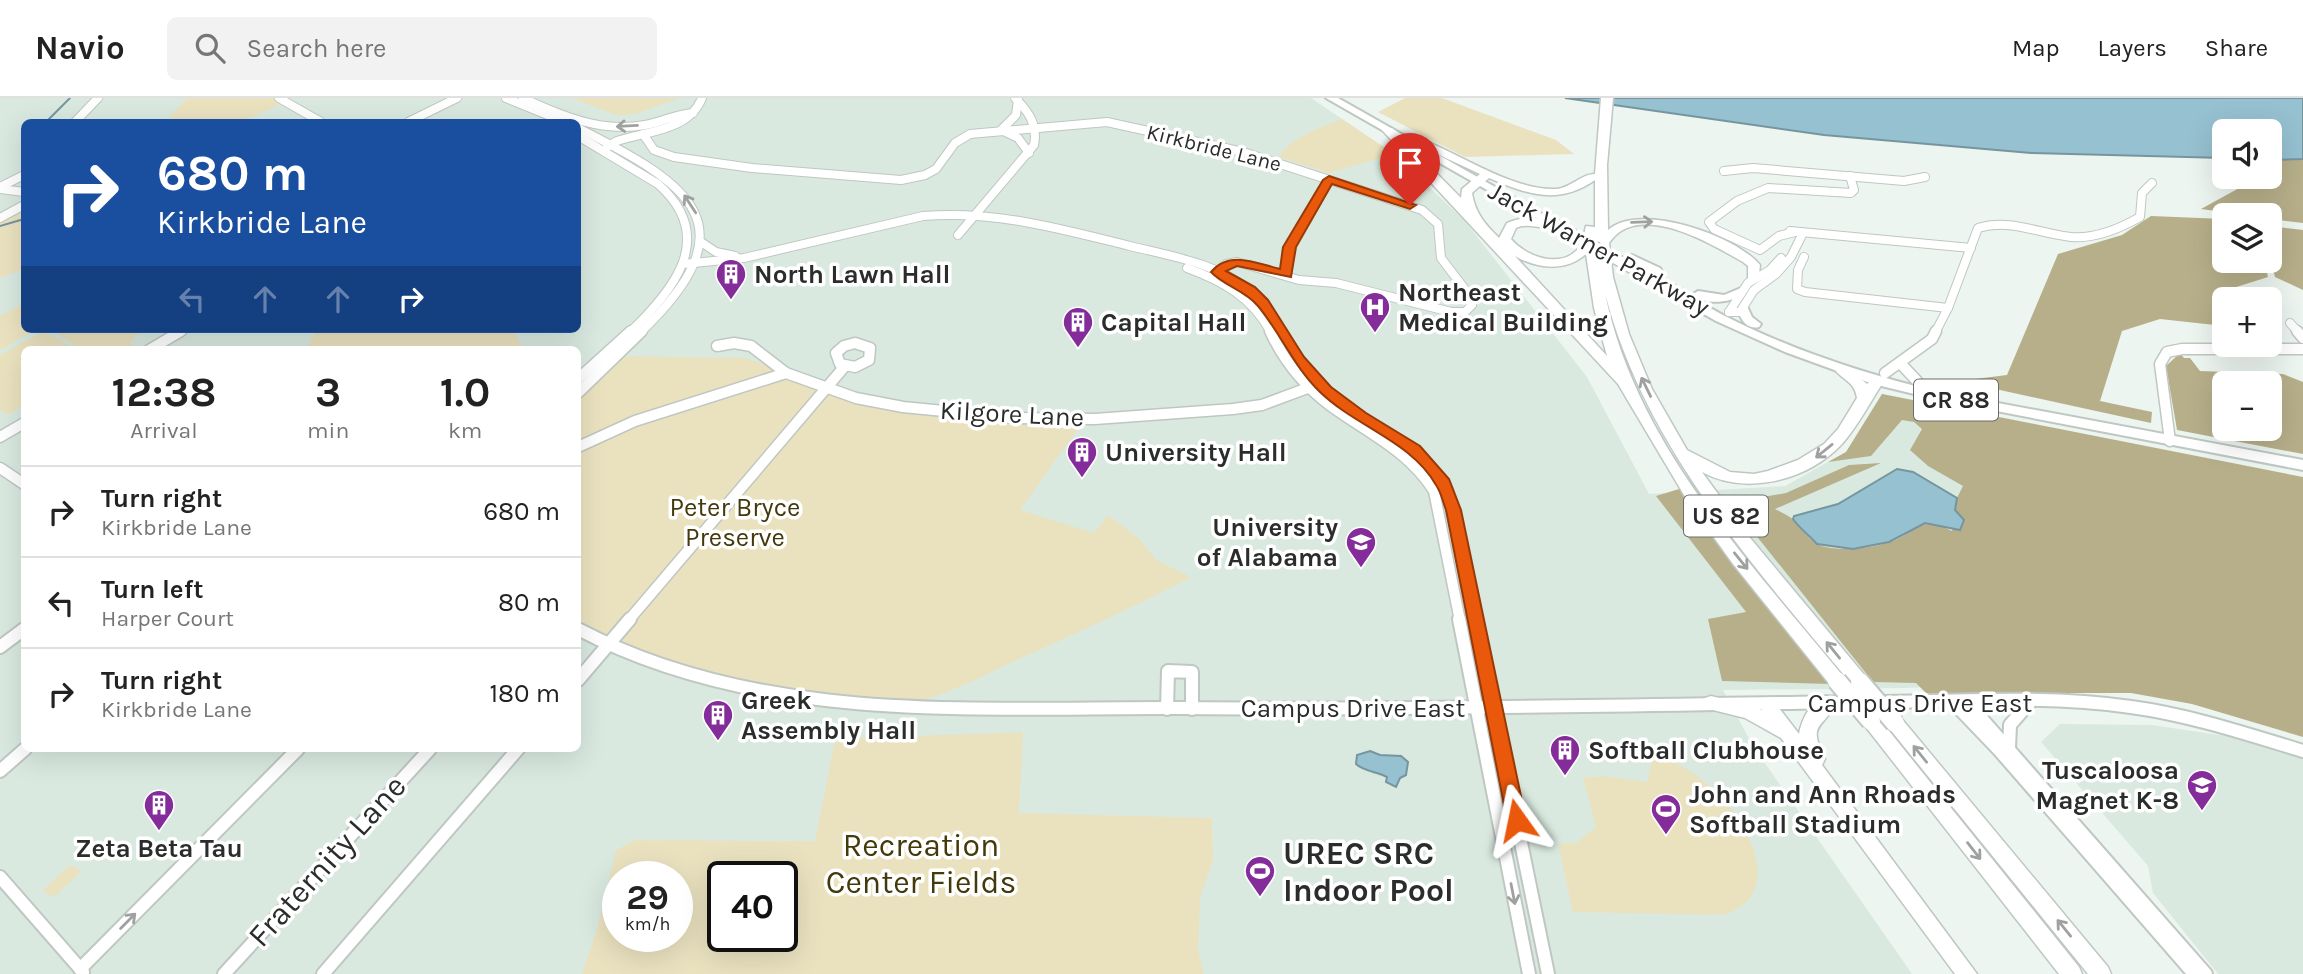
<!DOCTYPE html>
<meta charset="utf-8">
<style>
:root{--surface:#fff;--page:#f2f2f2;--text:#222;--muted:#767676;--line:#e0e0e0}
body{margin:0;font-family:Karla,sans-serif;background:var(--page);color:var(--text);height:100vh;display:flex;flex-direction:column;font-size:26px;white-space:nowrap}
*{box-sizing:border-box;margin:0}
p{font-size:23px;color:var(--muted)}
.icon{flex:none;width:38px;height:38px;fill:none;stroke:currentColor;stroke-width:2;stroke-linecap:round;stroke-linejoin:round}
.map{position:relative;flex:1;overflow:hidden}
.panel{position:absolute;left:21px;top:248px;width:560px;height:406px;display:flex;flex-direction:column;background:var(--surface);border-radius:10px;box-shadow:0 7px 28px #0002}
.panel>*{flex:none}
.banner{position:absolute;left:21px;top:21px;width:560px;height:214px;border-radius:10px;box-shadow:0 7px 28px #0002;background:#1a4fa0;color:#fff;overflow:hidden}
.controls{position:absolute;left:2212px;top:21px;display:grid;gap:14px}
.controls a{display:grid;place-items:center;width:70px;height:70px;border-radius:10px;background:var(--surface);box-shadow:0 7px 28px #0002;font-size:35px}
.speed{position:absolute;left:602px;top:763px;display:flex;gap:14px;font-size:35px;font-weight:700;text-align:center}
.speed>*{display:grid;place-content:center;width:91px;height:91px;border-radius:50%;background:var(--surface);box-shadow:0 7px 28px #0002;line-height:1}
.speed small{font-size:18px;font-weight:400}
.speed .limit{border:4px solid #111;border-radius:10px;background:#fff;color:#111}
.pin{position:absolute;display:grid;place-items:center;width:60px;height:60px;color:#fff;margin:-72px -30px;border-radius:50% 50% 50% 0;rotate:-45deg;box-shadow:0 0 7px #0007}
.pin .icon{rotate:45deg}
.me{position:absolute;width:77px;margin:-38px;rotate:348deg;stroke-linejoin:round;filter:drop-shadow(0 0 5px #0008)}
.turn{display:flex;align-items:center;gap:24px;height:147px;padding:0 21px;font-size:32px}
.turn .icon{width:91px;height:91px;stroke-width:2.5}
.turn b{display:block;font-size:49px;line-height:60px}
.lanes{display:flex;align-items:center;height:66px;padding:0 21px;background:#0003;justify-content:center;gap:35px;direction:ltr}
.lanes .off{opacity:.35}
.eta{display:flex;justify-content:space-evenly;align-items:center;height:119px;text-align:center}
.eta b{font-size:42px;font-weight:700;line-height:49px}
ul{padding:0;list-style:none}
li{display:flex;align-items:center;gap:21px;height:91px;padding:0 21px;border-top:2px solid var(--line)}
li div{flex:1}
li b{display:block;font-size:26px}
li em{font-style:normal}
header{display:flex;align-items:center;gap:42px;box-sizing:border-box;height:98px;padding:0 35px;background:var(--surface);border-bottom:2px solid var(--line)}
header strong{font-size:33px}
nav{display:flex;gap:38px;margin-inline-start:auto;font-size:24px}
.search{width:490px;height:63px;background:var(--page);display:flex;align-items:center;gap:18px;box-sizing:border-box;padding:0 24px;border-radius:10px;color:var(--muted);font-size:26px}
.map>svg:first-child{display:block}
</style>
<header>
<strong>Navio</strong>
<div class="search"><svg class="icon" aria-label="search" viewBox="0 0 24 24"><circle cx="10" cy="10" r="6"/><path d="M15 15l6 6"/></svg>Search here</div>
<nav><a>Map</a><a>Layers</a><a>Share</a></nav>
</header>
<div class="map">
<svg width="2303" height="876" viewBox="0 0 2303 876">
<rect width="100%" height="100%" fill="#edf5f0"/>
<g fill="#d9e9e0" fill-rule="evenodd">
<path d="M0,0H1311L1394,56L1464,122L1587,279L1649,396L1785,388L1846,354L1882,296L2036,326L2197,601L1994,571L2000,586L1905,590L1723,592L1753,648L1912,876H0ZM24,24H578V231H24ZM24,252H578V651H24ZM618,779H677V838H618ZM723,779H782V838H723Z"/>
<path d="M2060,626L2152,627L2226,638L2303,661V876H2218L2153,795L2148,768L2041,644Z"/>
</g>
<g fill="#eae2bf" fill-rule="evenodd">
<path d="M187,0H274L283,5L242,24H165Z"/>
<path d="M572,0H679L635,16L616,17Z"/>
<path d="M1405,0H1442L1556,42L1574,56L1465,59L1378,14Z"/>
<path d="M1342,21L1394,56L1329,75L1279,59C1288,41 1323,28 1342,21Z"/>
<path d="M24,107V171L0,180V120Z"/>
<path d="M24,205V231H37L0,252V218Z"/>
<path d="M48,231H146L135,238L130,246L136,252H83Z"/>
<path d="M316,231H527L515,236L524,252H307Z"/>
<path d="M44,233L77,252H24V307L8,317L0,312V257Z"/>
<path d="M622,258L745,260L770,269L784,280L852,303L1060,324V330L1078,331L1020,412L1094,435L1108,417L1141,442L1156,462L1191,479C1135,509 1077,535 1019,561C990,574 956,593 926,601C912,604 892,600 878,599C784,595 657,573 578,521V300Z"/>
<path d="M1023,634L1019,715L1212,720L1213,761L1200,800L1198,853L1204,876H582L597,831L616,752L635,742L815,743L834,646L853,640ZM618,779H677V838H618ZM723,779H782V838H723Z"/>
<path d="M1657,657C1680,665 1703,680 1720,698C1751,730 1785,798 1723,817L1573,814L1558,746L1576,745L1596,729L1583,680L1605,678L1647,684L1653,659Z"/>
<path d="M70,767L82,773L54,799L42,793Z"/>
</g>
<g fill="#b7af8a" fill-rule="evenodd">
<path d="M2303,61V125L2270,121V117H2245L2201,111L2241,89L2232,79H2270V62Z"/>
<path d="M2151,118L2224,121V163H2264L2268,179L2214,196L2224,220V228L2160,221L2122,233L2100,303L2152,314L2151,325L1959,283L2007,277L2058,156L2122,137Z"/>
<path d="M2270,128L2303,132V192L2275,179L2270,162Z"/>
<path d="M2180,255L2184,260H2190L2200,273L2283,276L2303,284V356L2177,332L2166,268ZM2224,285H2270V331H2224Z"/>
<path d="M1882,296L2303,379V639L2192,606L2131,595H1926L1916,585L1873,584L1747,426L1740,403L1786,395L1849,367L1881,365L1775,411C1781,414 1789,418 1794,422C1802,431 1810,444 1821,448C1841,453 1867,451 1887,445C1917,436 1916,415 1952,433L1954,406L1963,388L1928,368L1910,352L1922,331L1914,324L1902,322L1871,358L1828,364L1846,354Z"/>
<path d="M1679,391L1831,586L1722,583L1708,521L1746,514L1656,398Z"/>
</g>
<g fill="#96c1d1" stroke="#76959f" stroke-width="2">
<path d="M1565,0H2303V61L2270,62V33H2224V60L2031,55L1824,37Z"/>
<path d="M1897,371L1913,374L1957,400L1955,412L1964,422L1960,432L1925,425L1889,444L1853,451L1817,446C1809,437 1800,431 1793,421L1794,418L1838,406Z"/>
<path d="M1370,653L1380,657L1401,658L1408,664L1406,677L1400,680L1396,689L1386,684L1387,679C1378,674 1363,673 1356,666L1357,657Z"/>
</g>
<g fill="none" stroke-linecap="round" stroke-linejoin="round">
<g stroke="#76959f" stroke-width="2">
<path d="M46,24L70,0"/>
<path d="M0,128L24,121"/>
</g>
<g stroke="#bfc7c2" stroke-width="10">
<g id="minor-far2">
<path d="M279,0L321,24"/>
<path d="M506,0L565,24"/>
<path d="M523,0C561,18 602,35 645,27C662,24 676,16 693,15"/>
<path d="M1018,2L1016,17L1001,32L1018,40L1029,55"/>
<path d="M75,24L98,0"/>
<path d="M408,24L457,0"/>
<path d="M578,30C689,86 754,126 640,235"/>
<path d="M643,36L654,52L674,59L752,70L901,82L925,77L936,71L955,45L970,36L1107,24L1243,54L1422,112L1438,126L1441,160L1467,194L1472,207L1465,214H1451L1336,185L1299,182L1237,164L1226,166L1213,177"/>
<path d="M578,38L658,86C718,139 674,192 629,235"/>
<path d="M607,49L617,43C647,33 689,33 702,0"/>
<path d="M1724,73L1753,70L1904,83L1925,79"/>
<path d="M0,89L24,77"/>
<path d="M0,91L24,94"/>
<path d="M0,120L24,107"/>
<path d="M1790,133L1971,150"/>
<path d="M1795,134L1779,138L1760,152L1714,131L1709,124L1737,103L1768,90L1851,95L1854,92L1850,78"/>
<path d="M958,137L1034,47C1038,27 1029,14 1015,0"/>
<path d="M701,144L716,154L735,158"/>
<path d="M1804,159L1798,172L1797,191L1805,194L1948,210"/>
<path d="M683,166L744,160L923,118C995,112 1061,131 1130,148C1170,158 1216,165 1250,192C1264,203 1273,219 1282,235"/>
<path d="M1187,170C1223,183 1253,200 1271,235"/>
<path d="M1287,176L1286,158L1290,149L1329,82"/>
<path d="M1729,214H1740L1754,192L1776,176L1791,159L1803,135"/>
<path d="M1729,214L1748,185L1770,172L1781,160"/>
<path d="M2290,225L2299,235"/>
<path d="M178,235L185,231"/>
<path d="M1935,235L1948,210L1978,130C2011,120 2039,136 2071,139C2095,141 2119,131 2140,119L2142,95L2152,85"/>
</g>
</g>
<g stroke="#bfc7c2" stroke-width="13">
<g id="minor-far1">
<path d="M1270,233C1284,263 1304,288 1331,308C1368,335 1408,352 1434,393L1460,523"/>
<path d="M1281,233C1296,260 1315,285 1340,304C1381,334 1419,348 1448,393L1475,523"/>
<path d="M2297,233L2303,240"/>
<path d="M855,245L870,250L869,262L855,269L840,266L836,255L844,248Z"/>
<path d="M717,248L734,245L751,248L786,275L856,300L903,309L1015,320L1095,321L1233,311L1262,307L1313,288"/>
<path d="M149,252L181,233"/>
<path d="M1901,266L1917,283"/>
<path d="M1885,275L1932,241L1936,233"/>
<path d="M578,281L631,233"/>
<path d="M578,295L642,233"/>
<path d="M0,339L24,325"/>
<path d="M2170,343L2160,266L2167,254L2182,251H2303"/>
<path d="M578,349L635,323L786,275"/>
<path d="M0,370L24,386"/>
<path d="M628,523L845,268"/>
</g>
</g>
<g stroke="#bfc7c2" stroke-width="16">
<g id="minor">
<path d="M1459,521L1529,876"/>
<path d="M1475,521L1548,876"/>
<path d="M578,531C762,628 979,609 1181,610C1406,612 1630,607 1855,604"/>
<path d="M0,549L24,531"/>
<path d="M578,582L630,521"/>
<path d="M1874,604C1959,603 2047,597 2131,609C2190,617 2247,636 2303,653"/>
<path d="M1953,604L1999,652L2194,876"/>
<path d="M1967,604L2206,876"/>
<path d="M1167,611L1168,573L1192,574V611"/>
<path d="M2009,650L2010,627L2030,604"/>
<path d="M0,673L25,651"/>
<path d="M0,779L83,874"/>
<path d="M80,871L298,651"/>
<path d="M224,876L430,651"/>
<path d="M323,876L518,651"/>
</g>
</g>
<g stroke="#bfc7c2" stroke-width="4">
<g id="major">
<path d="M1326,0H1338L1562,127L1556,130L1552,129Z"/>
<path d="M1632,157L1660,170L1662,173L1660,176H1652L1628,162V158Z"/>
<path d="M1639,170C1667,179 1696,203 1723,217C1791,252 1865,276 1939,294L2303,362V372L1939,302L1873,286L1785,254L1716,223L1635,177L1633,174Z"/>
<path d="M1741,190L1745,191V197C1729,204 1708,208 1692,197L1698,193L1724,197Z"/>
<path d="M1743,207L1747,208L1752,219L1761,226L1759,229C1746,232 1741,221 1737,211Z"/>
</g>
</g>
<g stroke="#bfc7c2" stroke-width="3">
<g id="highway">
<path d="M1601,0H1613L1607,67L1608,132C1639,103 1737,138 1760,167L1758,184H1748V168L1743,164C1713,147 1655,112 1621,133C1616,136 1612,141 1609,145L1613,179L1629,236L1652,291L1687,352L1730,374L1754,376L1768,373L1798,362L1824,346L1838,331L1857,300C1855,284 1844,283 1835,272L1837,269H1847L1867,286L1877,278L1884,283C1870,304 1858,328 1842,346C1807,383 1746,398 1702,374L1751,441L1866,579L1869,584L1866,589L1860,591L1854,589C1755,469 1645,350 1605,195C1635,345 1749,463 1843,578L1846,583L1843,588L1837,590L1831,588L1733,466L1687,402L1618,286L1382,32L1392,30L1461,100L1462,91L1480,76L1420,48V44H1428C1464,59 1516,93 1556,91C1571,90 1581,76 1595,76ZM1489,80C1527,96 1558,108 1595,82V129L1586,128C1584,133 1585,139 1583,144C1567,173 1528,161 1511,141L1516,130C1531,123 1550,136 1562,127L1560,124C1543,120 1524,117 1507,125L1499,140C1485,126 1475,115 1472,95ZM1586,156L1594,210L1607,258L1515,158C1537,171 1566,174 1586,156Z"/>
<path d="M1711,598L1749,607L1762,612L1765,601L1771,599L1777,601L1779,610L1799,636C1802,620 1811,603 1827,598L1833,600L1836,605C1822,633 1807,624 1825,661L1822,667L1977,876H1955L1781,640L1745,620L1705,610L1702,605L1705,600Z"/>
<path d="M1871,615L1877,618L2079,869L2082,876H2059L1865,628L1862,623L1865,618Z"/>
<path d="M1895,617L1901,620L2108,869L2111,876H2088L1889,630L1886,625L1889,620Z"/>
</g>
</g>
<use href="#minor-far2" stroke="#fff" stroke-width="8"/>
<use href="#minor-far1" stroke="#fff" stroke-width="10"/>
<use href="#minor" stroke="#fff" stroke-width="12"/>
<use href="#major" fill="#fff" fill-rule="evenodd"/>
<use href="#highway" fill="#fff" fill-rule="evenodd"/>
<g stroke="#bfc7c2" stroke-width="13" stroke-linecap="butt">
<path id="major-bridge" d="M1556,127L1639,174"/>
</g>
<g stroke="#bfc7c2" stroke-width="22" stroke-linecap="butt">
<g id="highway-bridge">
<path d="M1837,583L1871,623"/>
<path d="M1860,584L1895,625"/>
</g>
</g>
<use href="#major-bridge" stroke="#fff" stroke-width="10"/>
<use href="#highway-bridge" stroke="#fff" stroke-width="18"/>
</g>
<defs><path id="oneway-shaft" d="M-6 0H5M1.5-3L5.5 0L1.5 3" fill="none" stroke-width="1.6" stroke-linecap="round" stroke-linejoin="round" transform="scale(1.75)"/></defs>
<g stroke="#9fa0a0">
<use href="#oneway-shaft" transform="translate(627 28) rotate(177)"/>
<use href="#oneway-shaft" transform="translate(690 106) rotate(-123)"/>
<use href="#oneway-shaft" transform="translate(1642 124) rotate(-2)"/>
<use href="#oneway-shaft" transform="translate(1646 289) rotate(-116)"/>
<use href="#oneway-shaft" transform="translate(1824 353) rotate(141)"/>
<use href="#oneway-shaft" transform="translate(1741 463) rotate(51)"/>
<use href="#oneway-shaft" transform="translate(1833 552) rotate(-129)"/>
<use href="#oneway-shaft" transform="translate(1920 656) rotate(-129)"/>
<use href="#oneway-shaft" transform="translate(1974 753) rotate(52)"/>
<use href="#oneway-shaft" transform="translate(1513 796) rotate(79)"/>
<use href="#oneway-shaft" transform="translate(128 823) rotate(-45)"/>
<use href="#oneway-shaft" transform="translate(2064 830) rotate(-129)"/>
</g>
<path fill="#ea580c" stroke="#983908" stroke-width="2" d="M1329,78L1416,107L1410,111L1332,86L1296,149L1291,179L1237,168L1226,173L1255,189L1268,202L1304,259L1331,289L1366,315L1420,348L1449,381L1461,412L1526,722L1523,728L1517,730L1510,728L1507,722L1446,412C1443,404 1441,394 1436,387C1411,343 1356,329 1320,294C1294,269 1281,236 1258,208C1245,192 1224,188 1211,174C1229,152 1256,165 1280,171L1283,149L1323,82Z"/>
<defs>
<g id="building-pin" transform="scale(1.575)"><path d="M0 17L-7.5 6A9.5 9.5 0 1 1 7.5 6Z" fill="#842c99" stroke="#fff"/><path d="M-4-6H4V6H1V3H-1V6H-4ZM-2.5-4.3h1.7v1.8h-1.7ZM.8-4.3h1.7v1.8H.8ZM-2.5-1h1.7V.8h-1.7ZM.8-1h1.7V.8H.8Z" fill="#fff"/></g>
<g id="hospital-pin" transform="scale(1.575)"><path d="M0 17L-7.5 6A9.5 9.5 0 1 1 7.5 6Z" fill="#842c99" stroke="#fff"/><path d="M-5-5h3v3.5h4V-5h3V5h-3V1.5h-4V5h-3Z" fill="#fff"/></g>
<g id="university-pin" transform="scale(1.575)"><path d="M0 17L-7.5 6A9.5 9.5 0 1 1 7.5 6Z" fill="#842c99" stroke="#fff"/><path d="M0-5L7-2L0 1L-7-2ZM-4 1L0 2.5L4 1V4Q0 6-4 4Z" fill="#fff"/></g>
<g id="school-pin" transform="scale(1.575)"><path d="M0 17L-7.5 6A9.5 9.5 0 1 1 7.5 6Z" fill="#842c99" stroke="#fff"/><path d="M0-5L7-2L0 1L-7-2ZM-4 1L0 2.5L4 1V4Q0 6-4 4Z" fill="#fff"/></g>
<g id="stadium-pin" transform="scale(1.575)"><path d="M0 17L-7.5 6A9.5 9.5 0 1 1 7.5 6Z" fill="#842c99" stroke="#fff"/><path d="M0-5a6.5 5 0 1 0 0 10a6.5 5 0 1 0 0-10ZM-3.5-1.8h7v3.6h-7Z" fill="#fff"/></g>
</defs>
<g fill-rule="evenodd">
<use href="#building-pin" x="731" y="176"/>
<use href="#hospital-pin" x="1375" y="209"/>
<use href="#building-pin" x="1078" y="224"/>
<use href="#building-pin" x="1082" y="354"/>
<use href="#university-pin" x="1361" y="444"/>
<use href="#building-pin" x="718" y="617"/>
<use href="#building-pin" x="1565" y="652"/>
<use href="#school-pin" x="2202" y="687"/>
<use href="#building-pin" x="159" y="707"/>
<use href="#stadium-pin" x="1666" y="711"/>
<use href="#stadium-pin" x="1260" y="773"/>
</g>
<g text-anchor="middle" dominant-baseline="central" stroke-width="7" stroke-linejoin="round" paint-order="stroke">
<g font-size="21" fill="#2a2d2b" stroke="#fff">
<text transform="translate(1214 50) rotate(14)">Kirkbride Lane</text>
</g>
<g fill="#fff" stroke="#6a6c6b" stroke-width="2">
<rect x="1914" y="281.5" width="84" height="41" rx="5"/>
<rect x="1684" y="397.5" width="84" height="41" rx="5"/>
</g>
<g font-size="24" font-weight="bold" fill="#2a2d2b">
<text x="1956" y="302">CR 88</text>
<text x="1726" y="418">US 82</text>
</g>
<g font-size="26" fill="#2a2d2b" stroke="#fff">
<text transform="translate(1599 151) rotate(29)">Jack Warner Parkway</text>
<text transform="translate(1012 316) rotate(3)">Kilgore Lane</text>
<text x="1920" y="605">Campus Drive East</text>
<text x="1353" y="610">Campus Drive East</text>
</g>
<g font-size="26" font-weight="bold" fill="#2a2d2b" stroke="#fff" text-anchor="start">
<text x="754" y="176">North Lawn Hall</text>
<text x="1398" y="194">Northeast<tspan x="1398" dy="30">Medical Building</tspan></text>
<text x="1101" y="224">Capital Hall</text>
<text x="1105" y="354">University Hall</text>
<text x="1338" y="429" text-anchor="end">University<tspan x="1338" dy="30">of Alabama</tspan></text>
<text x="741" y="602">Greek<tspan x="741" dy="30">Assembly Hall</tspan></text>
<text x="1588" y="652">Softball Clubhouse</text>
<text x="2179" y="672" text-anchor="end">Tuscaloosa<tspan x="2179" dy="30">Magnet K-8</tspan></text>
<text x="1689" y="696">John and Ann Rhoads<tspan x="1689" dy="30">Softball Stadium</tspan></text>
<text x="159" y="750" text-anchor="middle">Zeta Beta Tau</text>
</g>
<g font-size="26" fill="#44390a" stroke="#fff">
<text x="735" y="409">Peter Bryce<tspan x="735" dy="30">Preserve</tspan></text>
</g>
<g font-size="32" fill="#44390a" stroke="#fff">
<text x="921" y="747">Recreation<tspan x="921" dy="37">Center Fields</tspan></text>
</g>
<g font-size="32" font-weight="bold" fill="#2a2d2b" stroke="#fff" text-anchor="start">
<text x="1283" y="755">UREC SRC<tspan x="1283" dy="37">Indoor Pool</tspan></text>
</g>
<g font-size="32" fill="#2a2d2b" stroke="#fff">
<text transform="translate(327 763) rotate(-48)">Fraternity Lane</text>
</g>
</g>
</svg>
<div class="controls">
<a><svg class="icon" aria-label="sound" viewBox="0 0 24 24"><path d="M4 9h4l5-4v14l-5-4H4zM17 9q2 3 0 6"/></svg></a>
<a><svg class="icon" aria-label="layers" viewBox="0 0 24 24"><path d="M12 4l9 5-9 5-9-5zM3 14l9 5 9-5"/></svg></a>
<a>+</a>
<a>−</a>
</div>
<div class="speed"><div>29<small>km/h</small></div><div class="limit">40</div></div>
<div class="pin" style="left:1410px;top:107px;background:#d93025"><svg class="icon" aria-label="arrive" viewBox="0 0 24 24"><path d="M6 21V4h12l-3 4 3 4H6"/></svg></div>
<svg class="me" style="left:1517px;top:722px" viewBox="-20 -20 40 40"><path d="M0-17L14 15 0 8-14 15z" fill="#ea580c" stroke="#fff" stroke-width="4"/></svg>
<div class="banner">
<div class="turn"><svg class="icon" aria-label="right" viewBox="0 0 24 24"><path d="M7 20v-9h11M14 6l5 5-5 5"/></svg><div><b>680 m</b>Kirkbride Lane</div></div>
<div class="lanes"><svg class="icon off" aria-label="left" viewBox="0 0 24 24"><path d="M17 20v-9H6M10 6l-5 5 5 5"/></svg><svg class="icon off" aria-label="ahead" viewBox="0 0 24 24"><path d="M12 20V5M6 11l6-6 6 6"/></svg><svg class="icon off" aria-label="ahead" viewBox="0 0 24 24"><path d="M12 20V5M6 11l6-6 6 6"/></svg><svg class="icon" aria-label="right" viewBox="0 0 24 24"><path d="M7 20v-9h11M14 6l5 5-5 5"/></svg></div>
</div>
<section class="panel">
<div class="eta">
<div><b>12:38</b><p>Arrival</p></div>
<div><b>3</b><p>min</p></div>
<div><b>1.0</b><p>km</p></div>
</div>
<ul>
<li><svg class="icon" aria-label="right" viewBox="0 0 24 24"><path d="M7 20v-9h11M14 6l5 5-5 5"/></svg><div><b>Turn right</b><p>Kirkbride Lane</p></div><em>680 m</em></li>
<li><svg class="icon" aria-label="left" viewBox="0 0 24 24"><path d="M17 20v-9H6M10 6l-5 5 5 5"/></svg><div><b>Turn left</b><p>Harper Court</p></div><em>80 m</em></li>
<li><svg class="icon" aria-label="right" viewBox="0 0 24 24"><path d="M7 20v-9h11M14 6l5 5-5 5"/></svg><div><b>Turn right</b><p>Kirkbride Lane</p></div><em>180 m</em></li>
</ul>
</section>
</div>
